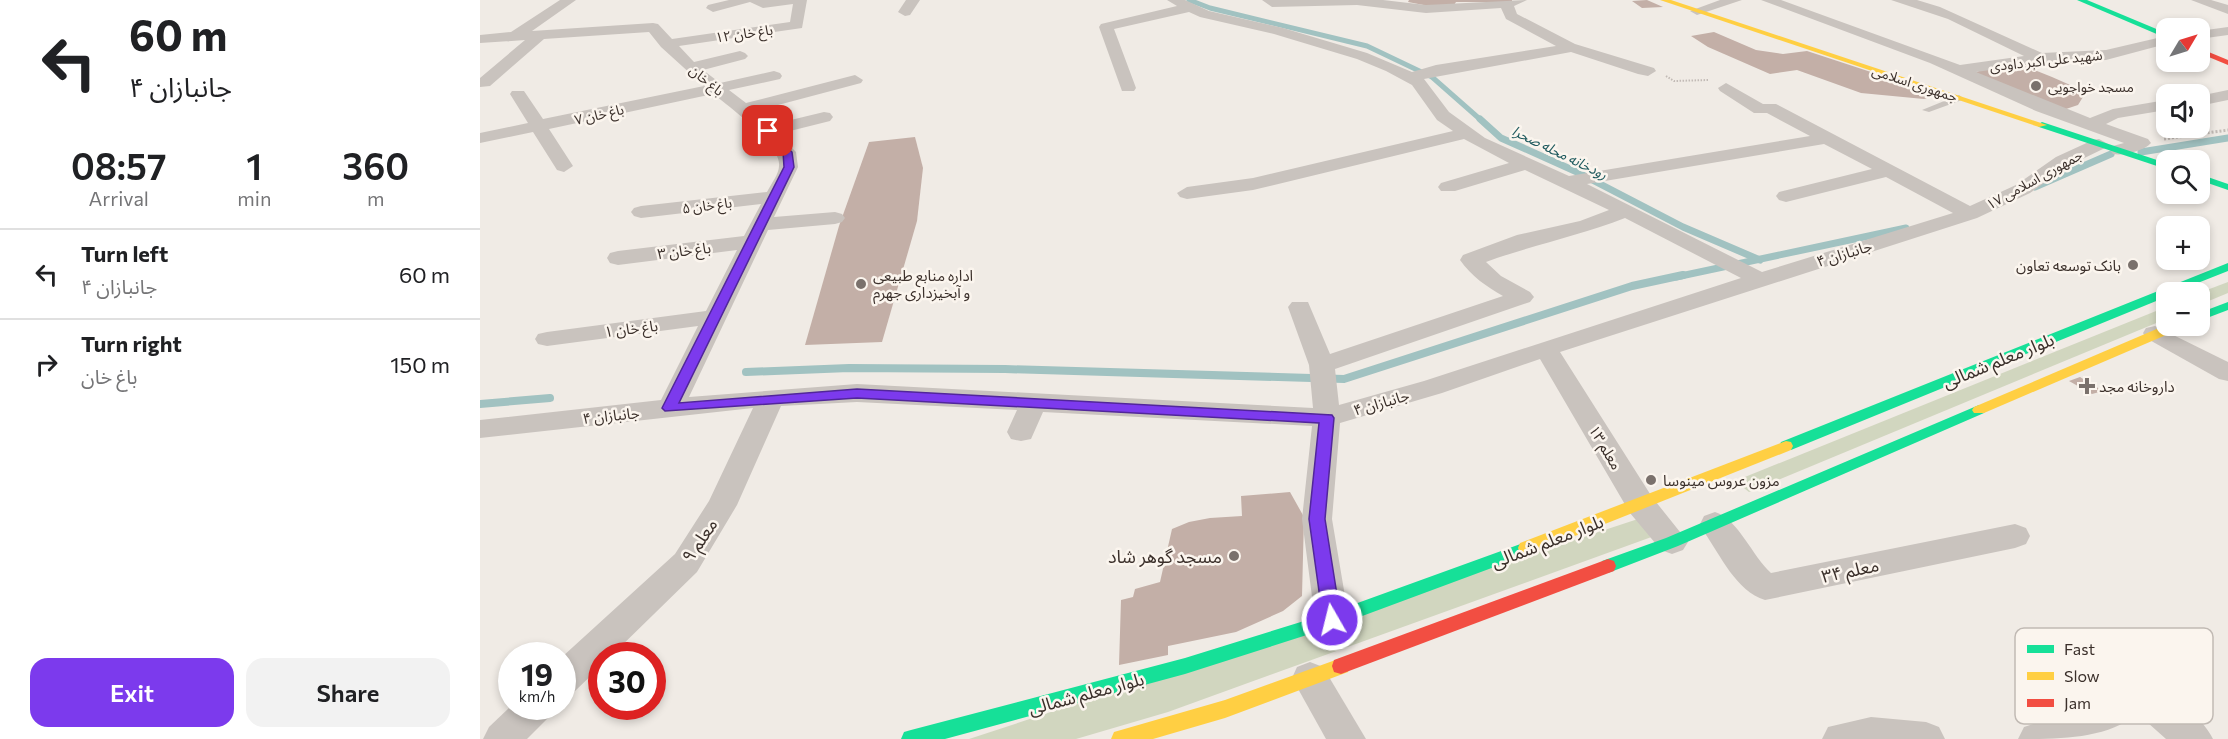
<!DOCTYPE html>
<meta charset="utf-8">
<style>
:root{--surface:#fff;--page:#f2f2f2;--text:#202124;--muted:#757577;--line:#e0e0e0;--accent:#7c3aed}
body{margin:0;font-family:Commissioner,"Noto Sans Arabic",sans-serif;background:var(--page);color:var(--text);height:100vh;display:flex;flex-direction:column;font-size:22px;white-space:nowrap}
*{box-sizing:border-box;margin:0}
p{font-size:20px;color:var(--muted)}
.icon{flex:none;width:33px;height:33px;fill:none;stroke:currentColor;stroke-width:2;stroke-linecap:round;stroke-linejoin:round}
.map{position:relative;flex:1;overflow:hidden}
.sheet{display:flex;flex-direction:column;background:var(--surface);width:480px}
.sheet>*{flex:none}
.hud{background:#fff;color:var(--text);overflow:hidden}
.needle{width:39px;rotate:52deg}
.fabs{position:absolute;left:1676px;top:18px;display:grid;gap:12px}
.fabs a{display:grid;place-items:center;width:54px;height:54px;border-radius:12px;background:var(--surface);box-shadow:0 3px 9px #0003;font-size:30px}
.speed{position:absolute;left:18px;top:642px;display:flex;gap:12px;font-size:30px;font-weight:700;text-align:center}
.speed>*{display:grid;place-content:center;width:78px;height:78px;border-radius:50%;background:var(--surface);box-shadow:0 3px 9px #0003;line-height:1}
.speed small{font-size:15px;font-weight:400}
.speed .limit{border:9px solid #d22;background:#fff;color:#111}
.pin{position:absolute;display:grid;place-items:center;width:51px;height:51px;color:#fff;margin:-26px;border-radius:12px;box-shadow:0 3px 9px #0006}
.me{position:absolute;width:66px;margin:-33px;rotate:352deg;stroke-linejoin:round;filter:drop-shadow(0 0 4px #0008)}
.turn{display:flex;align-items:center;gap:21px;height:126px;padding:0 30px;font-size:27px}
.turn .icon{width:78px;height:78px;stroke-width:2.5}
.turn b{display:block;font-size:42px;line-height:51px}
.eta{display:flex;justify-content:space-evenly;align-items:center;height:102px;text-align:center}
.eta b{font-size:36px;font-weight:600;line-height:42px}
.cta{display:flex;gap:12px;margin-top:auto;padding:12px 30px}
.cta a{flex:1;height:69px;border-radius:18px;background:var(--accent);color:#fff;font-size:24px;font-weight:600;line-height:69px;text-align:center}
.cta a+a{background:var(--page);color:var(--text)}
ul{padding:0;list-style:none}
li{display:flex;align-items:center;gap:18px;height:90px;padding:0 30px;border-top:2px solid var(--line)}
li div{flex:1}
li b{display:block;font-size:22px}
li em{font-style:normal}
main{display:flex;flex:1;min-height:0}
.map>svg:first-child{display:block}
</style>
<main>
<section class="sheet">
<div class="hud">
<div class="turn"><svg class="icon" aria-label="left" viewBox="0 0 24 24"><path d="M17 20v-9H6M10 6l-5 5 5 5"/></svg><div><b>60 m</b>جانبازان ۴</div></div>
</div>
<div class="eta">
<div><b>08:57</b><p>Arrival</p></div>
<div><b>1</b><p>min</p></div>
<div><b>360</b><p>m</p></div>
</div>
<ul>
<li><svg class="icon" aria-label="left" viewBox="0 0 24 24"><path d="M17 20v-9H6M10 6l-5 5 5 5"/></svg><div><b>Turn left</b><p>جانبازان ۴</p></div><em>60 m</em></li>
<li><svg class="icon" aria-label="right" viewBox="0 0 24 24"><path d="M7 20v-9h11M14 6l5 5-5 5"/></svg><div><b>Turn right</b><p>باغ خان</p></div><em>150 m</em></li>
</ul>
<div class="cta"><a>Exit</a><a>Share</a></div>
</section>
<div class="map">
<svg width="1748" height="739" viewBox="0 0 1748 739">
<rect width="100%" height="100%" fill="#f0ebe5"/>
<g fill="#d1d6bf">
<path d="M1748,282V293L1719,305V293Z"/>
<path d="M1686,307V319L1269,492L1255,481Z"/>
<path d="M1161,518L1177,535L688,712L596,739H489Z"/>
</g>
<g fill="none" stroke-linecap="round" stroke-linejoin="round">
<path stroke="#a1c2c1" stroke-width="5" d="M709,0L730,8L887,46L952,77L1002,121"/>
<g stroke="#a1c2c1" stroke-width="7">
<path d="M1000,119L1021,138L1097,172L1203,227L1280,260"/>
<path d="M1661,152L1748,138"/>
<path d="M1555,187L1631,154"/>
<path d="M1196,277L1426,228"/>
</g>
<g stroke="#a1c2c1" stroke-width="8">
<path d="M266,372L369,368L525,369L864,379L1152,286L1203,275"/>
<path d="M0,404L70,398"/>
</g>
</g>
<g fill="#c3afa7">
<path d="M929,0H1032V2H976L974,5L954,7L928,2Z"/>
<path d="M1167,0L1183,7L1162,8L1152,1Z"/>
<path d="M1234,32L1276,50L1303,54L1327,51L1461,95L1444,99L1381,93L1317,70L1290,74L1228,47L1211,36Z"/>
<path d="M1539,64L1572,77L1606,92L1598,105L1583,110L1495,73L1503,69Z"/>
<path d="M435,137L443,168L437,221L402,342L325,345L359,226L389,142Z"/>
<path d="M1600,377L1623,391L1612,394L1589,381Z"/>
<path d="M810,492L824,517L822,596L803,611L756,632L688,646V655L639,665L641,600L653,597L655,589L680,582L692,529L709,522L730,518L762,516L761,496Z"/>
</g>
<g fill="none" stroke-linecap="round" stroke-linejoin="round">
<path stroke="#c2bbb6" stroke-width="2" stroke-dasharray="1.5 1.5" stroke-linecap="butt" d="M1186,76L1194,81L1228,80"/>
<path stroke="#c2bbb6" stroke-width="3" stroke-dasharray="2 2" stroke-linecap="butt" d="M1684,139L1748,130"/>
<path fill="#c9c3be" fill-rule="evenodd" d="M1479,95L1483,98L1482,100L1449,112L1442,110Z"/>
<g fill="#c9c3be" fill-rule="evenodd">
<path d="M80,0H96L52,31L173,23L178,24L192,39L310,22L313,4L283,8L270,2L233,12L226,8L228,5L249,0H327L322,28L199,46L214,62L260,51L265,53L268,56L265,59L223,70L240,83L294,71L300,73L302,76L300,79L249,90L266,103L375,75L383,80L381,83L275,111L290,125L344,112L350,113L353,117L350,121L298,134L316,152L318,167L294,217L355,212L362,214L365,218L362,222L355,224L288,230L209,397L377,384L833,408L829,365L808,307L812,302H828L850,354L1023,296C1007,287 991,276 980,260L983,255L1037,235L1100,221L1129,210L1045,170L975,191H961L958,187L961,183L1029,163L984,139L773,190L707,199L700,197L697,193L707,187L773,178L973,131L957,120L932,85L906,71L877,59L794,34L720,17L709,12L634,29L656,88L654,91H642L619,27L621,24L697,6L687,0H705L729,11L803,28L887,53L932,72L956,65L1076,46L1026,19L1021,8L946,13L877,5L792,7L782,0H903L946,5L1047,0L1034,6L1037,14L1095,44L1174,68L1176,71L1168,76L1158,74L1091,52L944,79L969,112L1005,138L1089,176L1330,136L1287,113H1274L1240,91L1238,88L1246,83L1283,104H1296L1490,206L1536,185L1576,157L1613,140L1619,139L1628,144L1625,148L1590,165L1550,193L1497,218L1080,352L1172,497L1208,542L1203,550L1192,554L1181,550L1150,513L1060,359L962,393L860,423L852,519L869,620L864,630L852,634L840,630L835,620L822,519L832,426L563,412L551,439L541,441L531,439L527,432L537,410L377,402L301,406L257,505L217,572L131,656H122V665L95,691L82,696V657L195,554L229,501L273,408L0,438V420L181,400L218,326L67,346L58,344L55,339L58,334L67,332L226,311L257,250L138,265L130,263L127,258L130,253L138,251L264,236L281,204L161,218L154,216L151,212L154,208L161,206L287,192C291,184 299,174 299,166C302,146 249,106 233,94L69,129L93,166L84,172L77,170L53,132L0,143V133L48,123L30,94L32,91H44L63,119L224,86L181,47L169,32L64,39L10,86L0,87V78L45,40L0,43V35L31,32ZM1344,144L1392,169L1299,192L1296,196L1299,200L1306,202L1406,177L1473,213L1282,272L1107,184ZM1145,218L1261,278L944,381L859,405L855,369L1050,302L1054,297L1050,292L1021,276L1006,262C1052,245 1099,236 1145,218Z"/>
<path d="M426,0H440L430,15L425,16L418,12Z"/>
<path d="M1240,0H1262L1217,15L1210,11Z"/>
<path d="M1281,0H1301L1480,65L1544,56L1468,19L1411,0H1437L1460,7L1562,53L1626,50L1686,36V44L1626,60L1560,63L1496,72L1610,118L1633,109L1686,100V110L1638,118L1626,124L1668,139L1671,143C1664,151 1643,156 1633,154L1630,150L1633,146L1644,143L1556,111L1450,63Z"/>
<path d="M1711,0H1731L1748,5V14Z"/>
<path d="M1748,27V35L1719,39V31Z"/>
<path d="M1748,90V100L1719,106V96Z"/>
<path d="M1675,326L1748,362V381L1739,379L1666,338L1663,333L1666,328Z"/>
<path d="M1235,512C1259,520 1272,556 1291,573L1535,524L1546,528L1550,536L1546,544L1535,548L1285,600C1256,591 1241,556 1224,532L1220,524L1224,516Z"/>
<path d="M830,662L843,667L886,739H846L812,678L817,667Z"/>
<path d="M1657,675C1680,683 1723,717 1733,739H1686L1658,714C1625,739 1582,739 1538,739L1544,727L1620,703L1644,680Z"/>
<path d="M32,705L73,706L68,718L47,739H3L9,727Z"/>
<path d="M1391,717L1446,722L1459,727L1465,739H1342L1348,727Z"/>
</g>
<g fill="#16e098" fill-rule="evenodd">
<path d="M1597,0H1607L1686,33V38Z"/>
<path d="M1562,122L1686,163V169L1559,127L1557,125Z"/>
<path d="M1719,174L1748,184V190L1719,180Z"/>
<path d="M1748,263V271L1695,292H1686V297L1311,450H1301L1299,446L1301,442Z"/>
<path d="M1748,302V310L1719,321V313Z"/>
<path d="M1499,405L1504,407L1506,410L1504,413L1198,546L1128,573L1122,571L1120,566L1122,561L1186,538Z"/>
<path d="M1046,542L1052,543L1054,548L1052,553L858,625L705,674L465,739H421L424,732L431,730L705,658L850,613Z"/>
</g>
<g fill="#ffcf43" fill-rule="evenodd">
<path d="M1180,0H1191L1567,125L1559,127Z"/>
<path d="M1686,325L1701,326L1700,329L1504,413H1494L1492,410L1494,407Z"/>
<path d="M1306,441L1311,442L1313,446L1311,450L1052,553L1046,554L1040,553L1038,548L1040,543Z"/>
<path d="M861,658L868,660L870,666L868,672L745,718L673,739H631L634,732L641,730L745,700Z"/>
</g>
<g fill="#f24e42" fill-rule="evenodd">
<path d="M1719,48L1748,60V65L1719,53Z"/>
<path d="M1128,559L1134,561L1136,566L1134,571L861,674L854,672L852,666L854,660Z"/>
</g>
</g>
<path fill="#7c3aed" stroke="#51269a" stroke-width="1.5" d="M288,129L312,152L314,167L199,403L377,389L852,415L854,418L845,519L861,620L858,625L852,627L846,625L843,620L829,519L839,423L377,398L185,411L182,408L304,167L303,152L283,131Z"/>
<g fill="#7a716c" stroke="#fbf5ee" stroke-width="2">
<circle cx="1556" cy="86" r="6"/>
<circle cx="1653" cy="265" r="6"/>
<circle cx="381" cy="284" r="6"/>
<path d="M1604 377h6v6h6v6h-6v6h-6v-6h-6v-6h6z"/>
<circle cx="1171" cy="480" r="6"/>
<circle cx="754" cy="556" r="6"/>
</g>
<g text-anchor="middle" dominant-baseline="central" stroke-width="5" stroke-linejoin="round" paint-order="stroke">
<g font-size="14" fill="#3b302b" stroke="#fbf5ee">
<text transform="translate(264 33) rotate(-8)">باغ خان ۱۲</text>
<text transform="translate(1566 60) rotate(-6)">شهید علی اکبر داودی</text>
<text transform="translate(227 80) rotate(39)">باغ خان</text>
<text transform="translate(1435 83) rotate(18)">جمهوری اسلامی</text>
<text transform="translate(119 114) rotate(-13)">باغ خان ۷</text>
<text transform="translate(1554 179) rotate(-29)">جمهوری اسلامی ۱۷</text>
<text transform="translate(227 205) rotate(-7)">باغ خان ۵</text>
</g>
<g font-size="14" fill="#3b302b" stroke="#fbf5ee" text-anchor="start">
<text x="1568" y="86">مسجد خواجویی</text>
</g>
<g font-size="14" font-style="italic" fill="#1f5a5e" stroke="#fbf5ee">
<text transform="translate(1080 152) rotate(26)">رودخانه محله صحرا</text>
</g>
<g font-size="15" fill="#3b302b" stroke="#fbf5ee">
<text transform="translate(204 250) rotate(-7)">باغ خان ۳</text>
<text transform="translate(1364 253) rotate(-17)">جانبازان ۴</text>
<text transform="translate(151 328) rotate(-7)">باغ خان ۱</text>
<text transform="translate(901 402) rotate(-16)">جانبازان ۴</text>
<text transform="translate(131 415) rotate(-6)">جانبازان ۴</text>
<text transform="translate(1126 447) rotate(59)">معلم ۱۳</text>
</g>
<g font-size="15" fill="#3b302b" stroke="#fbf5ee" text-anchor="start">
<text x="1641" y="265" text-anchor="end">بانک توسعه تعاون</text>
<text x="393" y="275">اداره منابع طبیعی<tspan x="393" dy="17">و آبخیزداری جهرم</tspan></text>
<text x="1619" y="386">داروخانه مجد</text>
<text x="1183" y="480">مزون عروس مینوسا</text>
</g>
<g font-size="18" fill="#3b302b" stroke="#fbf5ee">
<text transform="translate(1518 360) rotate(-22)">بلوار معلم شمالی</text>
<text transform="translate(219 540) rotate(-56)">معلم ۹</text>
<text transform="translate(1067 541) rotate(-21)">بلوار معلم شمالی</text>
<text transform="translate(1370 570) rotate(-12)">معلم ۳۴</text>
<text transform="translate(606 693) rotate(-15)">بلوار معلم شمالی</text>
</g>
<g font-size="18" fill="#3b302b" stroke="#fbf5ee" text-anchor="end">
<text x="742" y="556">مسجد گوهر شاد</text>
</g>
</g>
<rect x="1535" y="628" width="198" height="96" rx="9" fill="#fbf5ee" stroke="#c1bab4" stroke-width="1.5"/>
<rect x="1547" y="645" width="27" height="8" fill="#16e098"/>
<rect x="1547" y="672" width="27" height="8" fill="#ffcf43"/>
<rect x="1547" y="699" width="27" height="8" fill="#f24e42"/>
<g font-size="16" fill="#3b302b">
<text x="1584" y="655">Fast</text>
<text x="1584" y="682">Slow</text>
<text x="1584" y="709">Jam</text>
</g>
</svg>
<div class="fabs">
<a><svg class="needle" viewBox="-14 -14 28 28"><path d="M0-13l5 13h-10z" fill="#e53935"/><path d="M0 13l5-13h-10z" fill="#757577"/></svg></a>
<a><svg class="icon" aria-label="sound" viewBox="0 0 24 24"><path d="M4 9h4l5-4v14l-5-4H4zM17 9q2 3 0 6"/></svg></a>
<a><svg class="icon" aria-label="search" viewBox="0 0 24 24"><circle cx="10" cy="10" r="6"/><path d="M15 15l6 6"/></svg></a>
<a>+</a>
<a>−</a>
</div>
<div class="speed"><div>19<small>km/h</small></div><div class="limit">30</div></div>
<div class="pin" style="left:288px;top:131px;background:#d93025"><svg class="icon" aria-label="arrive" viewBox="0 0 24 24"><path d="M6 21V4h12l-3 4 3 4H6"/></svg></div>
<svg class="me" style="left:852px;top:620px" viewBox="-20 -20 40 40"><circle r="17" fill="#7c3aed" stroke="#fff" stroke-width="3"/><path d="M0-11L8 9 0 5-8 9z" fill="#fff"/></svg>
</div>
</main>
